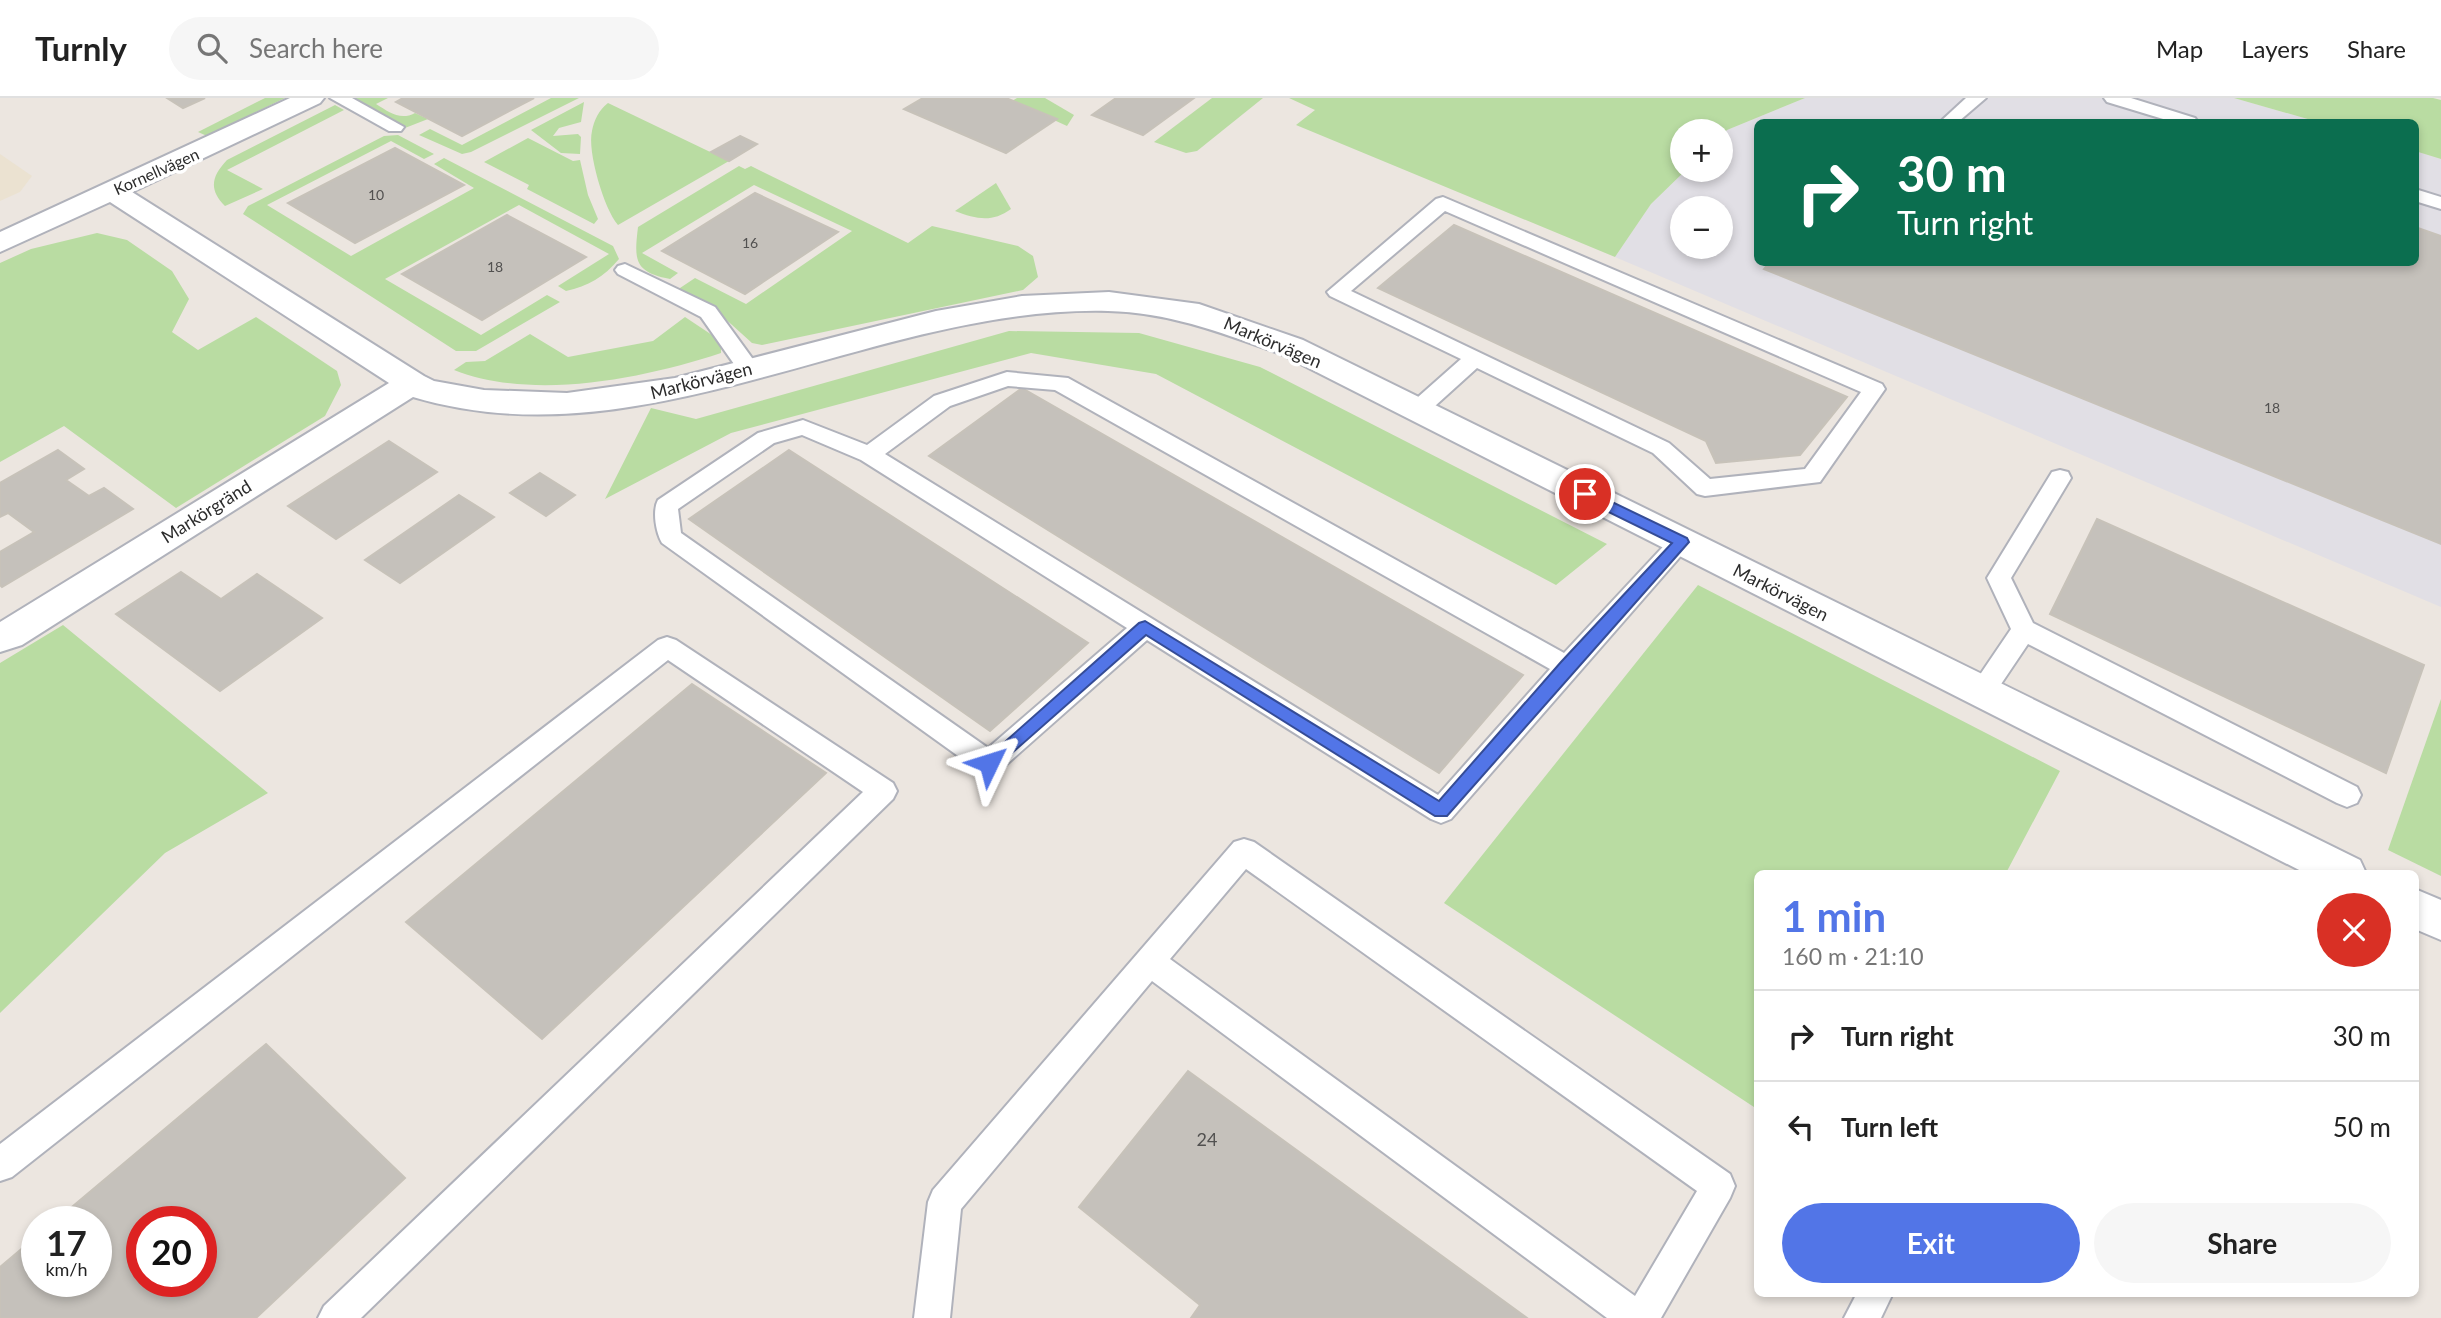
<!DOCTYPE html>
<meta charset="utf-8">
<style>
:root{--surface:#fff;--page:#f6f6f6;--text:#222;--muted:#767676;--line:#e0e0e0;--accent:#5275e7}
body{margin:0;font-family:Lato,sans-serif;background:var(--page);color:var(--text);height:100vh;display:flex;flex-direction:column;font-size:26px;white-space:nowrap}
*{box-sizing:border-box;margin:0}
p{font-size:23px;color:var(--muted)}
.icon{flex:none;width:38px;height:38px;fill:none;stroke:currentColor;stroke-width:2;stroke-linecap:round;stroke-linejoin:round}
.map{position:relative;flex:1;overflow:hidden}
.panel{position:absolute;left:1754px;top:772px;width:665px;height:427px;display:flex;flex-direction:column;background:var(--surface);border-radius:10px;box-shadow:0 4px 10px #0003}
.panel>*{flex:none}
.banner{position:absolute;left:1754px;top:21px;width:665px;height:147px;border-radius:10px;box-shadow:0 4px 10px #0003;background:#0b6e4f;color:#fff;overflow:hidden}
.buttons{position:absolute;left:1670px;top:21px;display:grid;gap:14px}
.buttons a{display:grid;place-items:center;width:63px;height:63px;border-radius:50%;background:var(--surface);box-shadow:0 4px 10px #0003;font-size:35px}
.speed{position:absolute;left:21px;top:1108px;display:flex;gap:14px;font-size:35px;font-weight:700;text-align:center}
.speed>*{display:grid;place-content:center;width:91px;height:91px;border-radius:50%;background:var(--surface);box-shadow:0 4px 10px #0003;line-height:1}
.speed small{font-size:18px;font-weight:400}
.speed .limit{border:10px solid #d22;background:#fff;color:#111}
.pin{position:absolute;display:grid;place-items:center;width:60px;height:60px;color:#fff;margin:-30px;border:4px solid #fff;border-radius:50%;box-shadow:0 2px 7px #0007}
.me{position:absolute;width:77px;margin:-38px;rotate:49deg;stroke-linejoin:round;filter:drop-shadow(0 0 5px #0008)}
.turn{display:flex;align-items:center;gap:24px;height:147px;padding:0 28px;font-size:32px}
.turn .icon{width:91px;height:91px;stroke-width:2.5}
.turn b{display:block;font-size:49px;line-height:60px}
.round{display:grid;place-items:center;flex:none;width:74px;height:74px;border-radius:37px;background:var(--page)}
.headline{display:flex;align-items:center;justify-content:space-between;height:119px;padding:0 28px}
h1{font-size:42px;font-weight:700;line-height:52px;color:var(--accent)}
.cta{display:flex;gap:14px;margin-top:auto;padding:14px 28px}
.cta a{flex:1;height:80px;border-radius:42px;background:var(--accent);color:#fff;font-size:28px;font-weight:700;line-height:80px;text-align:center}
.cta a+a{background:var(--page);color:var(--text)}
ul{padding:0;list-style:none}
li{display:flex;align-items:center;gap:21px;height:91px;padding:0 28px;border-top:2px solid var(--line)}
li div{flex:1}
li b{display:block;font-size:26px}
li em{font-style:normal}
header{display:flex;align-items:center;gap:42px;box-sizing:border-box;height:98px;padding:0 35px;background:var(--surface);border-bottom:2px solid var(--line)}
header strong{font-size:33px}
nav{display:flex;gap:38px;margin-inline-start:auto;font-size:24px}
.search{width:490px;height:63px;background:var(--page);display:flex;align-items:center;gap:18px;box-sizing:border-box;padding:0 24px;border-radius:38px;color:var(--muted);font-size:26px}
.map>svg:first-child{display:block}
</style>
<header>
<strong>Turnly</strong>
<div class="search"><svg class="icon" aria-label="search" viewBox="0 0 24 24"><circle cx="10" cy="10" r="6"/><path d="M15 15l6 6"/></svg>Search here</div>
<nav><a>Map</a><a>Layers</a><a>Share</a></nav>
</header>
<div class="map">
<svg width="2441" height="1220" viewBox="0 0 2441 1220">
<rect width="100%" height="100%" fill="#ece6e0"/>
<path fill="#e1dfe5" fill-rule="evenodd" d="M1805,0H2234L2318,24H1757V164H2415V53L2441,61V509L1615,159L1651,106L1686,72H1720V38L1727,32ZM1682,110H1720V149H1682Z"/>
<path fill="#ebe2d1" d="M0,56L32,78L20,94L0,103Z"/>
<g fill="#b9dca2">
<path d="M265,0H285L207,38L198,34Z"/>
<path d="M353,0H388L376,6C389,14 400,23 415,15L428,21L405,30Z"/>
<path d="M551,0H579L471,54L462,56L419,37L430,31L462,47Z"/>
<path d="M1017,0H1045L1074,17L1067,28L1012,3Z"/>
<path d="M1212,0H1263L1197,53L1186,55L1154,44Z"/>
<path d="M1289,0H1805L1727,32L1720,38V33H1682V72H1686L1651,106L1615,159L1296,27L1315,12Z"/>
<path d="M2234,0H2433L2441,2V61L2415,53V24H2318Z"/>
<path d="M584,4L581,24L559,30L553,38L578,36L581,39L580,56L561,55L531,32Z"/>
<path d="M608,5L729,63L618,127C604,111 587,53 592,33C594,22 599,12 608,5Z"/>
<path d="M335,7L344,12L227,72L263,91L225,108C208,91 212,78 227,62Z"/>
<path d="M398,37L434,56L424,61L391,43L267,107L351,158L474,90L434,66L444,60L613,148L619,161C604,179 588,188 566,193L558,188L609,156L519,107L385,181L481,237L547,197L560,204L476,253H456L243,116L248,108L384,38Z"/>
<path d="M528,40L573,63L580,62L588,97L598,121L594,126L527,91L529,87L484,64Z"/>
<path d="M739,68L745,71L751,68L908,145L932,128L1018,148L1033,158L1038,179L1023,192L762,247L752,245L721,217L677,192L695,180L746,206L852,133L754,87L642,155L678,175L670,181C634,174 634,162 638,129Z"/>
<path d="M996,85L1011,111C992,125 976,121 955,113Z"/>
<path d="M97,135L127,142L172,173L189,201L172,234L198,252L256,219L337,273L341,287L325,318L176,410L64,328L0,364V165L31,151Z"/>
<path d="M685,219L721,243V255C642,281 533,303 454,272L466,264L485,263L530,236L568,259L653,243Z"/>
<path d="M1009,233L1139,235L1260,269L1607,446L1556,487L1156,276L1031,255L731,335L605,401L651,310L696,321Z"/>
<path d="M1698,487L2060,673L2006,775H1757V1011L1444,805Z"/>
<path d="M63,527L268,695L165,755L0,915V565Z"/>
<path d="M2441,601V778L2388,752Z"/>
</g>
<g fill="#c5c1bb" stroke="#c7c2b9" stroke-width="2" fill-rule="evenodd">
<path d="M167,0H205L183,10Z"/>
<path d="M403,0H534L462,38L396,4Z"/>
<path d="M923,0H1006L1057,21L1006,55L904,11Z"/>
<path d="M1116,0H1194L1143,37L1092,17Z"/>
<path d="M740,38L757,46L729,63L711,54Z"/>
<path d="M395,50L464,87L355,145L288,105Z"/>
<path d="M755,95L838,134L745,196L662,153Z"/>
<path d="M507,117L586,159L482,222L402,176Z"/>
<path d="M1454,127L1847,299L1800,357L1716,365L1706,343L1378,190Z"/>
<path d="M2415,129L2441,138V446L1764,171L1770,164H2415Z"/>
<path d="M1022,290L1523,577L1439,675L929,358Z"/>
<path d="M389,343L437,374L336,441L288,408Z"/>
<path d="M58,352L84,371L66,382L89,398L104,390L133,411L2,489L0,487V454L34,434L8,415L0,419V385Z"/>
<path d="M789,352L1088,545L990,633L689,421Z"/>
<path d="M540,375L575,397L546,418L510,395Z"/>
<path d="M459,397L494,419L400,485L365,462Z"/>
<path d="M2097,421L2424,567L2386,675L2050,516Z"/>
<path d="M181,474L221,501L257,476L322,520L220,593L116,516Z"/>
<path d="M692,586L826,675L542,941L406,824Z"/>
<path d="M266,946L405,1080L256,1220H0V1169L37,1138V1183H96V1124H54ZM142,1124H201V1183H142Z"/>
<path d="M1188,973L1527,1220H1191L1200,1207L1079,1109Z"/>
</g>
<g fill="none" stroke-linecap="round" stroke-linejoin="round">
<g stroke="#b0b2bb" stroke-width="4">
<g id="service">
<path d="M330,0H352L404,29L401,33H389Z"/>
<path d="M1966,0H1986L1958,24H1940Z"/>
<path d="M2104,0H2131L2195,20L2198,24H2173L2107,4Z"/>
<path d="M2415,91L2441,99V111L2415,103Z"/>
<path d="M1443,99L1882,286L1885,291L1820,384L1705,398L1697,396L1653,355L1477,270L1425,317L1417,319L1409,317L1406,312L1409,307L1461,261L1330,198L1327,194L1436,101ZM1445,113L1861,294L1805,371L1710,381L1669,345L1351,193Z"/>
<path d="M625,166L715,209L760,271L757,276H741L701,219L618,176L615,172L618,168Z"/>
<path d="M1007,274L1068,280L1564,555L1673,438L1681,435L1689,438L1693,444L1451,721L1441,725L1431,721L1147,542L999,673L989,676L979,673L662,445C656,435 652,413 658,402L758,335L803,322L867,347L934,298ZM1008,288L1055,292L1550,571L1438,697L885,356L950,308ZM802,337L861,362L1127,530L988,650L681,435L678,411L774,345Z"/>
<path d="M2060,372L2068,374L2071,380L2011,480L2033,525L2357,689L2361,697L2357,705L2347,709L2337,705L2028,546L1991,601L1982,604L1973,601L1969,594L1973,587L2011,531L1987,480L2052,374Z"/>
<path d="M667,539L676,542L893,685L897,693L893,701L361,1220H318L324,1208L863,694L668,562L12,1079L0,1083V1046L658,542Z"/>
<path d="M1244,741L1254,744L1730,1076L1735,1088L1730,1100L1661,1220H1607L1152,883L961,1111L950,1220H914L928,1104L933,1092L1234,744ZM1246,771L1697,1093L1635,1198L1170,861Z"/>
<path d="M1857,1195H1893L1881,1220H1844Z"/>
</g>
</g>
<g stroke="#b0b2bb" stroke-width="4">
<g id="minor">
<path d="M290,0H324L320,5L132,94L424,278L434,283L484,292L567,295L675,280L936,213L1022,198L1109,194L1199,206L1303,242L2360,762L2366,775H2305L1281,256C1225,236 1169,214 1108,213C874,207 647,369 413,299L22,547L0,554V524L389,285L110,104L0,154V134Z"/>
<path d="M2415,791L2441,802V842L2415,831Z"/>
</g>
</g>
<use href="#service" fill="#fff" fill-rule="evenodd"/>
<use href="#minor" fill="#fff" fill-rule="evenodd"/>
</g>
<path fill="#5275e7" stroke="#354c96" stroke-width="2" d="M1585,391L1687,440L1689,444L1447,718H1435L1146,537L995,670H983L981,665L1139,525L1145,523L1439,703L1561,564L1672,445L1580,400V393Z"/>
<g text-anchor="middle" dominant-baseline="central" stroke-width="7" stroke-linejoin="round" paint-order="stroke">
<g font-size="14" fill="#525150">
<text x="376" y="96">10</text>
<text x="750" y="144">16</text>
<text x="495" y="168">18</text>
<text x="2272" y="309">18</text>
</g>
<g font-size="16" fill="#2c2c2c" stroke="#fff">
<text transform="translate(156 73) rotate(-24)">Kornellvägen</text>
</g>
<g font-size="18" fill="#2c2c2c" stroke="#fff">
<text transform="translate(1273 244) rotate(23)">Markörvägen</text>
<text transform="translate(701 282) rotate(-14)">Markörvägen</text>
<text transform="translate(206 413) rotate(-32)">Markörgränd</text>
<text transform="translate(1781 494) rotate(27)">Markörvägen</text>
</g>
<g font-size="18" fill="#525150">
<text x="1207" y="1041">24</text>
</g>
</g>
</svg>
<div class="buttons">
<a>+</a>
<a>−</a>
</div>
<div class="speed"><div>17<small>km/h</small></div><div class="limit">20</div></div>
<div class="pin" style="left:1585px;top:396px;background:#d93025"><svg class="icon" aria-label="arrive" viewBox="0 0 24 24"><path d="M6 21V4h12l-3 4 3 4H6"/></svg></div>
<svg class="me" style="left:989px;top:665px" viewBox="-20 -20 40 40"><path d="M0-17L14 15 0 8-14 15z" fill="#5275e7" stroke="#fff" stroke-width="4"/></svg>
<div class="banner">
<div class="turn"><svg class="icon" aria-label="right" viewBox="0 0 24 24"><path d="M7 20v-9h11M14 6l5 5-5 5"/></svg><div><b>30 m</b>Turn right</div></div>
</div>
<section class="panel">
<div class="headline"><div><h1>1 min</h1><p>160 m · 21:10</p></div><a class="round" style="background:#d93025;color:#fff"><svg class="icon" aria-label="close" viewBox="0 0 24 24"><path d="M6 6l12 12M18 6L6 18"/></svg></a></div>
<ul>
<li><svg class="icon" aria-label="right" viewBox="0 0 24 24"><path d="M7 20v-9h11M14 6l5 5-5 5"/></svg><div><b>Turn right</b></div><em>30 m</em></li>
<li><svg class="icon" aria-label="left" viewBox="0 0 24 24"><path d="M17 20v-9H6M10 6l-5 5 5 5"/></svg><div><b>Turn left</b></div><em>50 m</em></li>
</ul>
<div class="cta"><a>Exit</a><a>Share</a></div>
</section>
</div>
